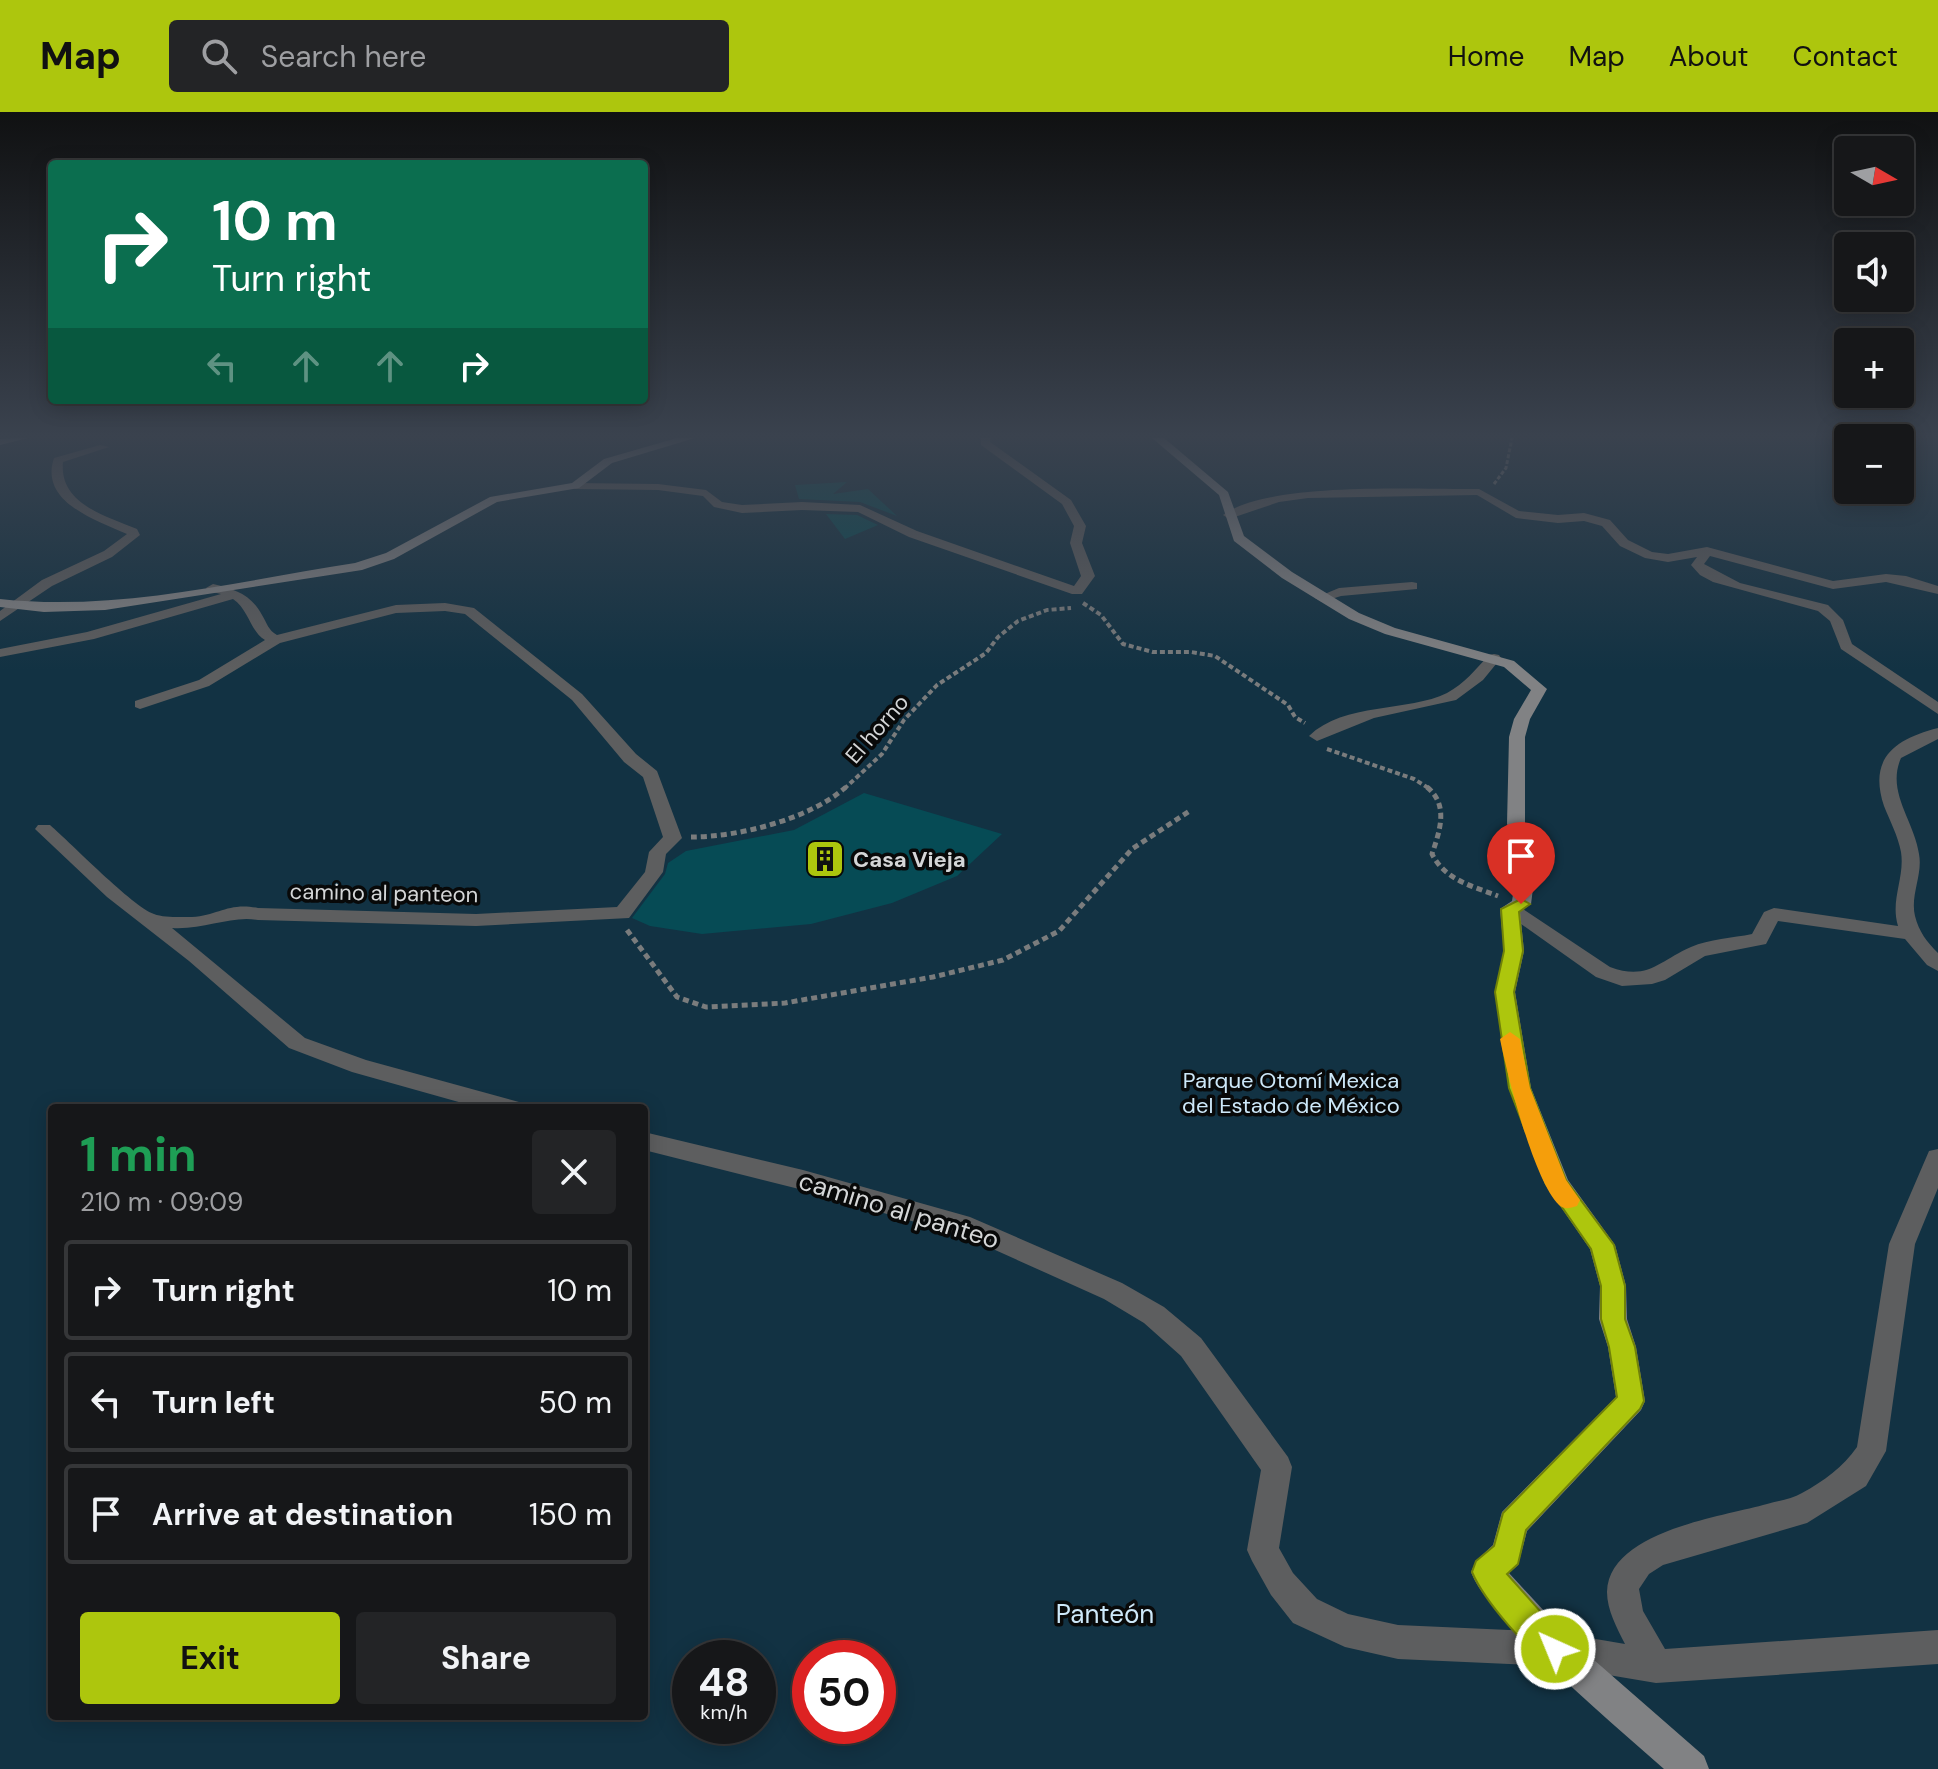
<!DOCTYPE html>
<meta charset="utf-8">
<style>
:root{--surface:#161719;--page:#232426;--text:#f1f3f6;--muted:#9e9fa2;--line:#353638;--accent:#adc60d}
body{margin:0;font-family:"DM Sans",sans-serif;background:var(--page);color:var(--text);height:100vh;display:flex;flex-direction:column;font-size:30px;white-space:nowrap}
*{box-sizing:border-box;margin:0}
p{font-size:26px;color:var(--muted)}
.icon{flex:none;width:44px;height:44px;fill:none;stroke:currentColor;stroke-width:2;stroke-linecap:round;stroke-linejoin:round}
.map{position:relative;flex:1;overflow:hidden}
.panel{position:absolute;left:48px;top:992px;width:600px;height:616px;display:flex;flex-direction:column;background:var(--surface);border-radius:8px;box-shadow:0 4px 20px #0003,0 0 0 2px var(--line)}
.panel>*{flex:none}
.banner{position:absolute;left:48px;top:48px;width:600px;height:244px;border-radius:8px;box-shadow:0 4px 20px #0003,0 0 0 2px var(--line);background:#0b6e4f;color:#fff;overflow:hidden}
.needle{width:52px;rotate:99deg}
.fabs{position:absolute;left:1834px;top:24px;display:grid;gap:16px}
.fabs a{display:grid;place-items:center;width:80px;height:80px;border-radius:8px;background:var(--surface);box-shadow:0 4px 20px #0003,0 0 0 2px var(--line);font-size:40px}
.speed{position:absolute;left:672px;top:1528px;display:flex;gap:16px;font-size:40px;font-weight:700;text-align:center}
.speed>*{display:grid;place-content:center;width:104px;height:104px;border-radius:50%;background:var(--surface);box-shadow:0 4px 20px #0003,0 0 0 2px var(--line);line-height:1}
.speed small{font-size:20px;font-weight:400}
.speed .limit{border:12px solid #d22;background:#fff;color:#111}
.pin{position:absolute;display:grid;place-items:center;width:68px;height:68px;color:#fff;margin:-82px -34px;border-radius:50% 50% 50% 0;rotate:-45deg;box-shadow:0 0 8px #0007}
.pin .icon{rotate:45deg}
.me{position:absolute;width:88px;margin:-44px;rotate:316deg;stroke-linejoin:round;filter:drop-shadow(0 0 6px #0008)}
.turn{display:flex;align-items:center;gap:28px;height:168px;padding:0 32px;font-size:36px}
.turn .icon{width:104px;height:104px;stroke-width:2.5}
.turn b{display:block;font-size:56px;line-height:68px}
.lanes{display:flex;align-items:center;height:76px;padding:0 32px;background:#0003;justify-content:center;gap:40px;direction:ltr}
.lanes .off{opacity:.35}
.round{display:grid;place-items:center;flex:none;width:84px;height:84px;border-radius:8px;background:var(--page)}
.headline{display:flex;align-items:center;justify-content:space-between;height:136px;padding:0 32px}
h1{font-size:48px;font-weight:700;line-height:60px;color:#1e9e55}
.primary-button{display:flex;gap:16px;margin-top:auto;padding:16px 32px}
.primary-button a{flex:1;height:92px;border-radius:8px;background:var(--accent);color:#111;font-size:32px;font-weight:700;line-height:92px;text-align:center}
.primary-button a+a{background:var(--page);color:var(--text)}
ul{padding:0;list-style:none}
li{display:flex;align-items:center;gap:24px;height:100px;margin:0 16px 12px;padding:0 16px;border:4px solid var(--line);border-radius:8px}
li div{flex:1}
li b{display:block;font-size:30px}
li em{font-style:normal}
header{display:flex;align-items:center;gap:48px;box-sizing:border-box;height:112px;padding:0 40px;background:var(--accent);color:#111}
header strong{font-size:38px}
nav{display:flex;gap:44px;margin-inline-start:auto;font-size:28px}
.search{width:560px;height:72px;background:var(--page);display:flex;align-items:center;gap:20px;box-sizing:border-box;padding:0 28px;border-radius:8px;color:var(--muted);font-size:30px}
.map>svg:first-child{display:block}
</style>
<header>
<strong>Map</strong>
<div class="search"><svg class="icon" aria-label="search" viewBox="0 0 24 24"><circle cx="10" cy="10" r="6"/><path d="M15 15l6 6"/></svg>Search here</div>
<nav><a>Home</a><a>Map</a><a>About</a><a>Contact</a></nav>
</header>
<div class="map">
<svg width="1938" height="1657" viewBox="0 0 1938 1657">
<rect width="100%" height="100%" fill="#1d1f21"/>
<path fill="#123243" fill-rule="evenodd" d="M0,326H1848V378H1900V326H1938V1657H0ZM52,996H644V1604H52ZM690,1546H758V1614H690ZM810,1546H878V1614H810Z"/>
<g fill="#064b55">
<path d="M847,370L833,382L868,377L897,404L860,390L799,387L795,373Z"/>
<path d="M826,402L857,403L878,413L845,427Z"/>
<path d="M864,681L1002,722L957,764L892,791L811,812L702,822L650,814L632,806L665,762L668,751L686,739L794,718Z"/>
</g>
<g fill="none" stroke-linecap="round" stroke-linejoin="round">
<path stroke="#7a7c7d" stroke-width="3" stroke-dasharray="4 2" stroke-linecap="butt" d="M1494,372L1506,356L1512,326"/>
<g stroke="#7a7c7d" stroke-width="4" stroke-dasharray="5 3" stroke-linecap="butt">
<path d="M1083,491L1101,503L1123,532L1153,540H1191L1215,544L1288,593L1295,605L1305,611"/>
<path d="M1327,637L1414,667L1430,677"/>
<path d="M844,677L882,642L904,608L937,573L986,541L998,525L1018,509L1047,498L1071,496"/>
</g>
<g stroke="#7a7c7d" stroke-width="5" stroke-dasharray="6 4" stroke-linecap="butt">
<path d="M1427,675C1449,693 1440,718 1432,742C1445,768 1472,774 1498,784"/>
<path d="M691,725C739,725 810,707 846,675"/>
<path d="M627,818L677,885L706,895L785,891L933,865L1003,848L1059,819L1132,737L1191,698"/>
</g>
<g fill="#5d5e5f" fill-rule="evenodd">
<path d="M981,326H991L990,330L1071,388L1086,414L1082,431L1095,464L1082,482H1072L909,425L858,400L802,398L742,401L714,395L703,384L658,378L575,377L569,374L575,371L658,372L706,378L722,390L742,393L802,390L860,393L917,419L1074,474L1081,464L1070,431L1074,414L1062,392L981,333Z"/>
<path d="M100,333L109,335L63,350C59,392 106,404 137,417L140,423L112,445L52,474L0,509V499L42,468L104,439L127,422C96,408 39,390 54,346Z"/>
<path d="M1479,377L1519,399L1558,403L1584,401L1610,408L1628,428L1652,440L1668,442L1707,435L1833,469L1886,462L1906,464L1938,474V482L1886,470L1833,477L1710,444L1704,452L1740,471L1828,493L1843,508L1852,532L1938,590V602L1841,537L1830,509L1818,499L1713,470L1700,463L1691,453L1697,445L1668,450L1645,446L1620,434L1602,414L1584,409L1558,411L1516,406L1477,383L1308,386L1279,390L1229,407L1223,403C1268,369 1419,378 1479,377Z"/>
<path d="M1412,470L1417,471V477L1341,484L1322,490L1315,486L1339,476Z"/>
<path d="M213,472C234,477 251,482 262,503C267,511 268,518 277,523L396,493L445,491L474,496L582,582L636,642L657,659L682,726L666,742L663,760L629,806L476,814L258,808C232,803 204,818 172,816L305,926L366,948L519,990L523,996H480L352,960L289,936L189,849L107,785L35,717L38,713H50C72,732 132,794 154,802C164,806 182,805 192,805C219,803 229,790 258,796L476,802L617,795L645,760L649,740L663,725L643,665L624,650L572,588L465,502L445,499L396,501L280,531L209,574L140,597L135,595V589L199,568L265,528C250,519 249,498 233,487L94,527L0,545V537L87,520L221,482L208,479L206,476Z"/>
<path d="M1494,542L1499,543L1501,546L1483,568L1456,588L1374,606L1317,629L1309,624C1344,590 1409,600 1447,581C1464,572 1476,557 1489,543Z"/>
<path d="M1938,616V627L1901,646C1886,680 1914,708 1919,742C1923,763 1910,783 1915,804C1919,820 1927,830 1938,841V859L1927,853L1905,827L1778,809L1766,832L1705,844L1665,868L1652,872L1622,874L1596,865L1500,797L1510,791L1517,793L1610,855C1648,869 1659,849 1691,835C1709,827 1733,826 1752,822L1764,800L1774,796L1898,814C1890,788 1905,766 1901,740C1898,724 1890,709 1884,694C1868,646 1895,627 1938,616Z"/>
<path d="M644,1020L803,1058L970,1105L1122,1171L1164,1195L1201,1226L1288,1345L1292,1355L1279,1436L1293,1461L1317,1487L1348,1502L1398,1513L1555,1520L1625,1532C1617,1516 1607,1498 1607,1480C1609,1419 1721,1405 1767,1392C1778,1389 1792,1387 1802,1381C1824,1369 1843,1355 1857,1335L1889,1132L1926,1046L1929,1039L1938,1037V1076L1915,1132L1886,1339L1866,1374L1807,1411L1663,1453L1649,1462L1639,1477L1643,1499L1665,1537L1938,1518V1552L1656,1571L1555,1554L1398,1547L1345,1535L1293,1511L1271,1483L1252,1449L1247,1438L1261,1358L1181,1244L1144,1211L1104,1187L964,1124L803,1078L644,1038Z"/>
</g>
<g fill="#818284" fill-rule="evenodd">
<path d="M28,326L0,333V327Z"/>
<path d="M677,326H695L612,351L579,376L497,390L394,447L362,458L105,498L44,500L0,495V487C118,500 238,469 355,451L386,441L490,385L572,371L604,347Z"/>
<path d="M1152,326H1164L1228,380L1244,424L1292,460L1359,501L1395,516L1514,549L1547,577L1530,607L1525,625V712L1538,738L1531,792L1520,800L1524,839L1515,880L1531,976L1568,1068L1615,1133L1626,1174L1627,1207L1636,1235L1645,1289L1641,1298L1527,1419L1518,1453L1509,1461L1570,1527L1704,1644L1709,1657H1664C1612,1611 1558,1566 1512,1514C1497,1497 1479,1481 1471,1460L1476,1449L1493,1433L1502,1400L1616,1285L1608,1235L1599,1207L1600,1174L1590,1137L1545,1072L1509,976L1495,880L1504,839L1500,797L1512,789L1520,738L1507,712L1509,625L1514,607L1531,578L1504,555L1385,522L1349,507L1282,466L1234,429L1219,383Z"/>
</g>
</g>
<linearGradient id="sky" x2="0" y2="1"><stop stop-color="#101112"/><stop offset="0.58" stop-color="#3a424e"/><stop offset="1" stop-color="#3a424e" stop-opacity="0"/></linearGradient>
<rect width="1938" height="558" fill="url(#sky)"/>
<path fill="#adc60d" stroke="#708108" stroke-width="2" d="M1521,787L1530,792L1519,800L1523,839L1514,880L1530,976L1566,1068L1614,1133L1625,1174V1207L1635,1235L1644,1289L1640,1297L1526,1418L1518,1452L1507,1462L1565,1527L1570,1537L1565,1548L1555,1553C1528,1542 1483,1486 1472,1460L1476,1449L1494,1434L1503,1401L1617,1285L1609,1235L1601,1207V1174L1591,1137L1546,1072L1509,976L1495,880L1504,839L1501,797Z"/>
<path fill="#f59e0b" d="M1510,920L1520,927L1530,976L1566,1068L1580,1088L1577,1094C1570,1096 1565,1098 1559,1093C1534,1069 1507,962 1500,927Z"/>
<defs>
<g id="building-square" transform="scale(2)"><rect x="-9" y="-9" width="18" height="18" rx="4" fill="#adc60d" stroke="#080909"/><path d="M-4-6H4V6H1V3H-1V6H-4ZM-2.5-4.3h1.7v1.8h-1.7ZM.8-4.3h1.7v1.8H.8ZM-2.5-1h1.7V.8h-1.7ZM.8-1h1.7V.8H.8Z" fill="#111"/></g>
</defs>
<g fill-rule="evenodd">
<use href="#building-square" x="825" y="747"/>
</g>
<g text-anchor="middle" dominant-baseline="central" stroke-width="7" stroke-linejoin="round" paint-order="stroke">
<g font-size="22" fill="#d4d6d7" stroke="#080909">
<text transform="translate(877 617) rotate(-49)">El horno</text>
<text transform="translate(384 781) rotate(1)">camino al panteon</text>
</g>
<g font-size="22" font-weight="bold" fill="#d4d6d7" stroke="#080909" text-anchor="start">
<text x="853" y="747">Casa Vieja</text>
</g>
<g font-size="22" fill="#cde8f9" stroke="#080909">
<text x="1291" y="968">Parque Otomí Mexica<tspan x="1291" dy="25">del Estado de México</tspan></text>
</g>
<g font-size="26" fill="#d4d6d7" stroke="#080909">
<text transform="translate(899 1098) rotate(17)">camino al panteo</text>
</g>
<g font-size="26" fill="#cde8f9" stroke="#080909">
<text x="1105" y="1502">Panteón</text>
</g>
</g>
</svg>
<div class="fabs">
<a><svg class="needle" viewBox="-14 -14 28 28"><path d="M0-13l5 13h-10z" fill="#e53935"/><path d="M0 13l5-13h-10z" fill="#9e9fa2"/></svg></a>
<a><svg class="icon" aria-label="sound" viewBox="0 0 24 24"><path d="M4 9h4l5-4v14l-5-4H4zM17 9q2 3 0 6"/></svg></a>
<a>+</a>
<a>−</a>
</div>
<div class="speed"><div>48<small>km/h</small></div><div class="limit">50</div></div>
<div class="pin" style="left:1521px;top:792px;background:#d93025"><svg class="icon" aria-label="arrive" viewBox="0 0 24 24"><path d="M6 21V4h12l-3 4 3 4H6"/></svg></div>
<svg class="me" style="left:1555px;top:1537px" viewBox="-20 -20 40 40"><circle r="17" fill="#adc60d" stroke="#fff" stroke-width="3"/><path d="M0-11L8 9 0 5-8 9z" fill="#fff"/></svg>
<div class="banner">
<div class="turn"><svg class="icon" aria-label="right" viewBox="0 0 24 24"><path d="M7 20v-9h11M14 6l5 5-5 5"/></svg><div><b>10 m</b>Turn right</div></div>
<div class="lanes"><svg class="icon off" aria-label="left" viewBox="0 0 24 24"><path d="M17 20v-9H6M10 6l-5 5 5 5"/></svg><svg class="icon off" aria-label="ahead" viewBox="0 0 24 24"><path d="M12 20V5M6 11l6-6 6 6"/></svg><svg class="icon off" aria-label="ahead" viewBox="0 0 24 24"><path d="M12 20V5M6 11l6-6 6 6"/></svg><svg class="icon" aria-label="right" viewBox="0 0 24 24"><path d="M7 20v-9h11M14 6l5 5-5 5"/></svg></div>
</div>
<section class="panel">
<div class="headline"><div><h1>1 min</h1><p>210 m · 09:09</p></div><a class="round"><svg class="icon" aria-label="close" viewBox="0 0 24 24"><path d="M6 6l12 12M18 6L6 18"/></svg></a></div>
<ul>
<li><svg class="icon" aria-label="right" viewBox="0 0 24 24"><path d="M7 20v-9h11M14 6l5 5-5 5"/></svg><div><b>Turn right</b></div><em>10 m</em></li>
<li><svg class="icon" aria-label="left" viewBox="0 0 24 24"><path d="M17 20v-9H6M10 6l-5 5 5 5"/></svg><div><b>Turn left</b></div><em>50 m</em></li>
<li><svg class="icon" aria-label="arrive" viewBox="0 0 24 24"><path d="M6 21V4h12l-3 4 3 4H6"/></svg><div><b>Arrive at destination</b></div><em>150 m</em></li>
</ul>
<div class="primary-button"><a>Exit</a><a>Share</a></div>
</section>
</div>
